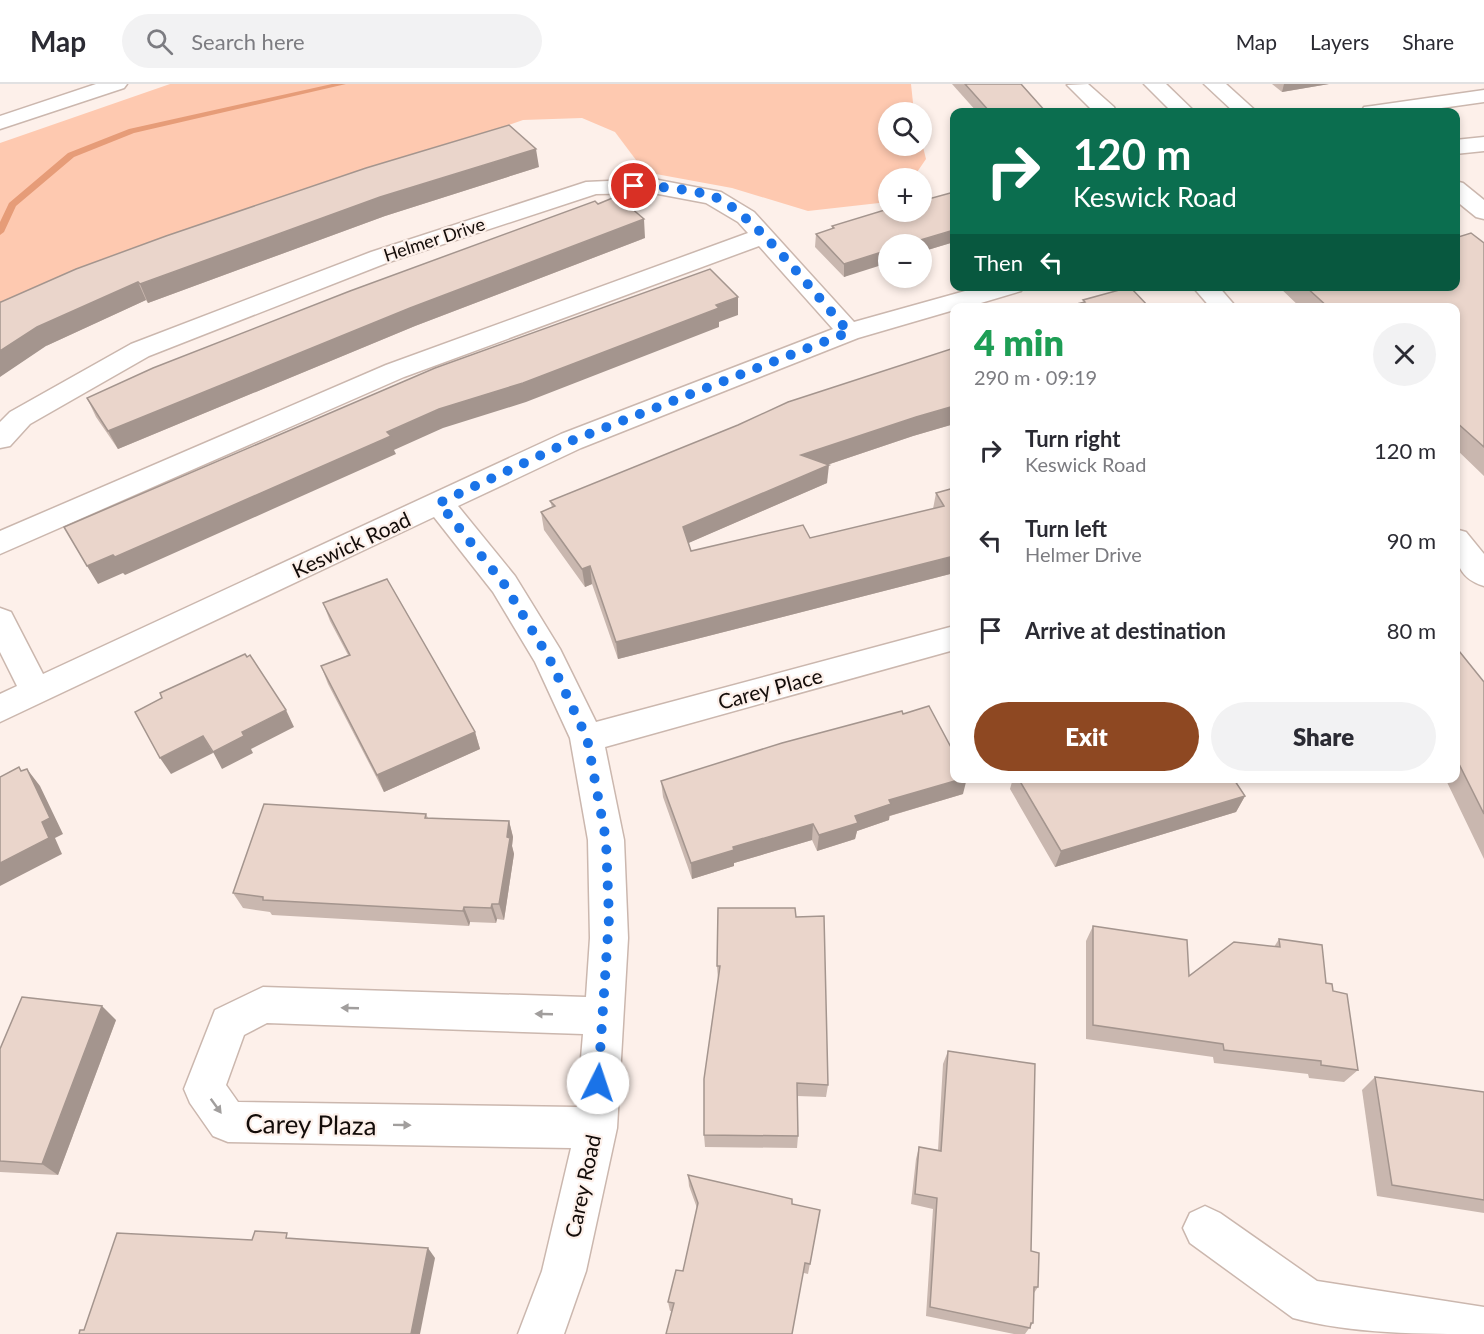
<!DOCTYPE html>
<meta charset="utf-8">
<style>
:root{--surface:#fff;--page:#f2f2f3;--text:#2b2b33;--muted:#7c7c81;--line:#e1e1e2;--accent:#8e4822}
body{margin:0;font-family:Lato,sans-serif;background:var(--page);color:var(--text);height:100vh;display:flex;flex-direction:column;font-size:22px;white-space:nowrap}
*{box-sizing:border-box;margin:0}
p{font-size:20px;color:var(--muted)}
.icon{flex:none;width:33px;height:33px;fill:none;stroke:currentColor;stroke-width:2;stroke-linecap:round;stroke-linejoin:round}
.map{position:relative;flex:1;overflow:hidden}
.sheet{position:absolute;left:950px;top:219px;width:510px;height:480px;display:flex;flex-direction:column;background:var(--surface);border-radius:12px;box-shadow:0 3px 9px #0003}
.sheet>*{flex:none}
.hud{position:absolute;left:950px;top:24px;width:510px;height:183px;border-radius:12px;box-shadow:0 3px 9px #0003;background:#0b6e4f;color:#fff;overflow:hidden}
.fabs{position:absolute;left:878px;top:18px;display:grid;gap:12px}
.fabs a{display:grid;place-items:center;width:54px;height:54px;border-radius:50%;background:var(--surface);box-shadow:0 3px 9px #0003;font-size:30px}
.pin{position:absolute;display:grid;place-items:center;width:51px;height:51px;color:#fff;margin:-26px;border:3px solid #fff;border-radius:50%;box-shadow:0 2px 6px #0007}
.me{position:absolute;width:66px;margin:-33px;rotate:4deg;stroke-linejoin:round;filter:drop-shadow(0 0 4px #0008)}
.turn{display:flex;align-items:center;gap:21px;height:126px;padding:0 24px;font-size:27px}
.turn .icon{width:78px;height:78px;stroke-width:2.5}
.turn b{display:block;font-size:42px;line-height:51px}
.then{display:flex;align-items:center;height:57px;padding:0 24px;background:#0003;gap:12px;font-size:22px}
.round{display:grid;place-items:center;flex:none;width:63px;height:63px;border-radius:32px;background:var(--page)}
.overview{display:flex;align-items:center;justify-content:space-between;height:102px;padding:0 24px}
h1{font-size:36px;font-weight:800;line-height:45px;color:#1e9e55}
.button{display:flex;gap:12px;margin-top:auto;padding:12px 24px}
.button a{flex:1;height:69px;border-radius:36px;background:var(--accent);color:#fff;font-size:24px;font-weight:800;line-height:69px;text-align:center}
.button a+a{background:var(--page);color:var(--text)}
ul{padding:0;list-style:none}
li{display:flex;align-items:center;gap:18px;height:90px;padding:0 24px}
li div{flex:1}
li b{display:block;font-size:22px}
li em{font-style:normal}
header{display:flex;align-items:center;gap:36px;box-sizing:border-box;height:84px;padding:0 30px;background:var(--surface);border-bottom:2px solid var(--line)}
header strong{font-size:28px}
nav{display:flex;gap:33px;margin-inline-start:auto;font-size:21px}
.search{width:420px;height:54px;background:var(--page);display:flex;align-items:center;gap:15px;box-sizing:border-box;padding:0 21px;border-radius:33px;color:var(--muted);font-size:22px}
.map>svg:first-child{display:block}
</style>
<header>
<strong>Map</strong>
<div class="search"><svg class="icon" aria-label="search" viewBox="0 0 24 24"><circle cx="10" cy="10" r="6"/><path d="M15 15l6 6"/></svg>Search here</div>
<nav><a>Map</a><a>Layers</a><a>Share</a></nav>
</header>
<div class="map">
<svg width="1484" height="1250" viewBox="0 0 1484 1250">
<rect width="100%" height="100%" fill="#fdf0ea"/>
<path fill="#fec9b0" d="M170,0H911L914,28H888V62H921V55L926,75L913,94H888V118L808,127L732,104L645,88L615,48L582,34L523,36L0,223V59Z"/>
<g fill="none" stroke-linecap="round" stroke-linejoin="round">
<path fill="#e69c78" fill-rule="evenodd" d="M332,0H346L134,49L74,73L16,122L4,148L0,151V138L9,119L68,69L129,45Z"/>
<g stroke="#cbb7ae" stroke-width="3">
<g id="minor">
<path d="M96,0H127L124,4L0,45V32Z"/>
<path d="M1088,0L1114,23L1116,28H1094L1067,1Z"/>
<path d="M1144,0H1166L1195,28H1172Z"/>
<path d="M1204,0H1226L1257,28H1234Z"/>
<path d="M1484,6V18L1413,28H1361L1364,23L1372,22Z"/>
<path d="M1484,53V67L1455,70V56Z"/>
<path d="M653,95L721,108L754,128L854,238L983,202H1024L1021,207L964,224H954V226L858,254L581,364L458,422L515,492L560,565L596,638L954,542V566L605,663L624,756L628,854L617,1044L586,1187L564,1250H518L542,1187L571,1064L228,1058L213,1052L190,1019L184,1005L215,926L263,903L586,913L590,854L588,756L570,654L535,578L493,508L434,433L0,638V610L17,602L0,568V524L11,528L43,590L561,350L833,245L759,162L404,293L0,470V447L386,281L748,149L738,138L706,119L653,109L596,110L389,178L149,272L30,340L10,362L0,364V338L10,328L131,260L371,168L586,98ZM267,939L583,950L577,1023L238,1018L226,1001L244,951Z"/>
<path d="M1455,97L1463,99L1484,116V135L1476,133L1455,116Z"/>
<path d="M1192,202H1218L1237,224H1211Z"/>
<path d="M1455,445L1466,448L1484,470V502C1454,493 1455,471 1455,445Z"/>
<path d="M1205,1122L1220,1129L1317,1197L1484,1223V1250C1422,1250 1352,1250 1293,1234L1190,1159L1183,1144L1190,1129Z"/>
</g>
</g>
<use href="#minor" fill="#fff" fill-rule="evenodd"/>
</g>
<g fill="#c9b7af">
<path d="M952,0H1021L1046,28H977Z"/>
<path d="M1272,0H1329L1282,8Z"/>
<path d="M539,83L385,132L148,219L146,216L46,262L166,152Z"/>
<path d="M832,142L954,158L921,168V160L844,193L815,163L816,150L832,145Z"/>
<path d="M645,154L415,242L118,365L96,333L87,314Z"/>
<path d="M1484,159V392L1455,364V224H1301L1278,202H1455Z"/>
<path d="M954,264V340L913,352L827,381V399L688,459L691,467L810,454L933,425L936,409L954,404V489L618,575L592,500L585,503L544,446L541,428L552,423L550,417Z"/>
<path d="M323,519L475,648L480,665L384,708L328,600L321,582L348,571L330,537Z"/>
<path d="M1455,562L1484,598V775L1445,694H1455Z"/>
<path d="M1013,694H1236L1235,696L1245,712L1236,728L1055,783L1010,705Z"/>
<path d="M661,697L963,710L890,732L889,736L857,747L855,755L817,767L812,756L734,779V782L692,795L663,713Z"/>
<path d="M426,730L428,734L509,737L513,753L512,762L514,770L504,836L497,835L496,839L470,838L469,842L272,831L270,828L243,824L233,809Z"/>
<path d="M796,833L828,1001L826,1013L797,1012L798,1052L797,1064L705,1063L704,1051L718,896L717,882Z"/>
<path d="M1093,842L1189,892L1274,863L1279,855L1326,899L1358,986L1344,998L1309,994L1308,990L1214,979L1213,973L1086,955V857Z"/>
<path d="M116,936L58,1091L0,1088V965Z"/>
<path d="M948,967L1031,1167L1038,1203L1034,1209L1033,1239L1025,1250H1014L926,1232L933,1125L911,1120L916,1075L919,1063L938,1066L943,980Z"/>
<path d="M1375,993L1484,1008V1129L1377,1112L1362,1006Z"/>
<path d="M688,1091L792,1120L820,1126L808,1190L804,1189L672,1227H670L668,1218L683,1187L697,1124L689,1102Z"/>
</g>
<g fill="#a4958e">
<path d="M1284,0H1329L1282,8Z"/>
<path d="M536,65L539,83L385,132L148,219L140,200L380,113Z"/>
<path d="M644,135L645,154L415,242L118,365L108,347L410,224Z"/>
<path d="M954,146V158L921,168V160H907Z"/>
<path d="M888,166V179L844,193V180Z"/>
<path d="M138,198L146,216L46,262L0,293V267L37,243Z"/>
<path d="M738,213V231L719,238V243L526,318L443,344L394,366L396,370L125,491L123,489L98,500L87,482L439,325Z"/>
<path d="M954,322V340L913,352L800,390L801,371L916,333Z"/>
<path d="M829,381L827,399L684,461L683,443Z"/>
<path d="M954,472V489L618,575L616,558Z"/>
<path d="M590,482L592,500L585,503L582,485Z"/>
<path d="M286,626L294,643L251,665L253,669L222,685L213,668L242,648Z"/>
<path d="M475,648L480,665L384,708L377,691Z"/>
<path d="M203,652L213,669L171,690L160,674Z"/>
<path d="M27,685L40,702L63,750L55,754L62,770L0,802V779L42,738Z"/>
<path d="M965,694H967L963,710L889,732V736L857,747L855,755L817,767L819,751L855,732L889,716Z"/>
<path d="M1245,712L1236,728L1055,783L1061,767Z"/>
<path d="M509,737L513,753L512,762L514,770L504,836L499,820Z"/>
<path d="M813,740L812,756L734,779V782L692,795L691,779L733,763Z"/>
<path d="M492,820L497,835L496,839L491,824Z"/>
<path d="M464,823L470,838L469,842L463,827Z"/>
<path d="M102,922L116,936L58,1091L42,1080Z"/>
<path d="M428,1164L435,1174L420,1250H411Z"/>
</g>
<g fill="#ead5cb" stroke="#a4958e" stroke-width="1.5">
<path d="M965,0H1021L1046,28H990Z"/>
<path d="M509,41L536,65L380,113L140,200L138,198L37,243L0,267V218H1L76,185L166,152L366,84Z"/>
<path d="M954,108V146L907,160H888V166L844,180L816,150L834,144L832,142L888,125V128H921V117Z"/>
<path d="M617,112L644,135L410,224L108,347L87,314L153,284L350,207L595,117L598,120Z"/>
<path d="M1471,149L1484,159V363L1455,337V224H1329L1305,202H1455V154Z"/>
<path d="M710,185L738,213L716,221L719,224L523,299L439,325L387,348L391,352L115,473L113,471L87,482L64,443L435,284Z"/>
<path d="M1130,203L1150,224H1069L1068,222L1085,218L1083,216Z"/>
<path d="M954,264V322L916,333L801,371L829,381L683,443L691,467L803,441L810,454L944,422L936,409L954,404V472L616,558L590,482L582,485L541,428L555,422L550,417L738,341L788,318Z"/>
<path d="M387,495L475,648L377,691L321,582L350,571L323,519Z"/>
<path d="M1455,562L1484,598V730L1455,672Z"/>
<path d="M245,570L247,573L250,571L286,626L242,648L244,652L213,668L203,652L160,674L135,628L162,614L160,609Z"/>
<path d="M929,622L954,669V694H965L889,716L891,720L855,732L858,739L819,751L813,740L733,763L734,766L691,779L661,697L782,659L902,627L903,630Z"/>
<path d="M19,683L21,687L27,685L50,734L42,738L49,754L0,779V693Z"/>
<path d="M1018,694H1233L1245,712L1061,767Z"/>
<path d="M264,720L426,730L425,734L509,737L507,753L510,754L499,820H492L491,824L464,823L463,827L263,816V813L233,809Z"/>
<path d="M718,824H795L796,833L824,832L828,1001L797,999L798,1052L704,1051V995L720,882H717Z"/>
<path d="M1093,842L1187,856L1189,892L1234,858L1280,863L1279,855L1322,861L1326,899L1332,900L1333,907L1347,910L1358,986L1321,981V977L1224,966L1223,960L1093,941Z"/>
<path d="M22,913L102,922L42,1080L0,1077V965Z"/>
<path d="M948,967L1035,980L1031,1167L1039,1169L1038,1203H1034L1033,1239H1031L1030,1244L930,1223L937,1114L915,1110L919,1063L941,1067Z"/>
<path d="M1375,993L1484,1008V1116L1392,1101Z"/>
<path d="M688,1091L792,1115V1120L820,1126L810,1180L805,1179L792,1250H666L674,1219L668,1218L676,1186L683,1187L698,1119Z"/>
<path d="M255,1147L287,1149L286,1154L428,1164L411,1250H79L80,1246H84L117,1149L252,1156Z"/>
</g>
<defs><path id="oneway-solid" d="M-6-.8H1V-3.2L6.5 0L1 3.2V.8H-6Z" transform="scale(1.5)"/></defs>
<g fill="#a19e9d">
<use href="#oneway-solid" transform="translate(350 924) rotate(-178)"/>
<use href="#oneway-solid" transform="translate(544 930) rotate(-178)"/>
<use href="#oneway-solid" transform="translate(216 1022) rotate(54)"/>
<use href="#oneway-solid" transform="translate(402 1041) rotate(1)"/>
</g>
<g fill="none" stroke-linecap="round" stroke-linejoin="round">
<path stroke="#1a73e8" stroke-width="10" stroke-dasharray="0 18" d="M598,999L609,834L606,756L587,654L549,574L504,500L439,419L571,357L849,248C819,216 750,124 712,112C688,105 659,102 634,102"/>
</g>
<g text-anchor="middle" dominant-baseline="central" stroke-width="4.5" stroke-linejoin="round" paint-order="stroke">
<g font-size="18" fill="#130c09" stroke="#fdf0ea">
<text transform="translate(434 155) rotate(-18)">Helmer Drive</text>
</g>
<g font-size="21" fill="#130c09" stroke="#fdf0ea">
<text transform="translate(351 460) rotate(-25)">Keswick Road</text>
<text transform="translate(770 604) rotate(-15)">Carey Place</text>
<text transform="translate(582 1102) rotate(-78)">Carey Road</text>
</g>
<g font-size="26" fill="#130c09" stroke="#fdf0ea">
<text transform="translate(311 1040) rotate(1)">Carey Plaza</text>
</g>
</g>
</svg>
<div class="fabs">
<a><svg class="icon" aria-label="search" viewBox="0 0 24 24"><circle cx="10" cy="10" r="6"/><path d="M15 15l6 6"/></svg></a>
<a>+</a>
<a>−</a>
</div>
<div class="pin" style="left:634px;top:102px;background:#d93025"><svg class="icon" aria-label="arrive" viewBox="0 0 24 24"><path d="M6 21V4h12l-3 4 3 4H6"/></svg></div>
<svg class="me" style="left:598px;top:999px" viewBox="-20 -20 40 40"><circle r="19" fill="#fff"/><path d="M0-13L10 11 0 6-10 11z" fill="#1a73e8"/></svg>
<div class="hud">
<div class="turn"><svg class="icon" aria-label="right" viewBox="0 0 24 24"><path d="M7 20v-9h11M14 6l5 5-5 5"/></svg><div><b>120 m</b>Keswick Road</div></div>
<div class="then">Then<svg class="icon" aria-label="left" viewBox="0 0 24 24"><path d="M17 20v-9H6M10 6l-5 5 5 5"/></svg></div>
</div>
<section class="sheet">
<div class="overview"><div><h1>4 min</h1><p>290 m · 09:19</p></div><a class="round"><svg class="icon" aria-label="close" viewBox="0 0 24 24"><path d="M6 6l12 12M18 6L6 18"/></svg></a></div>
<ul>
<li><svg class="icon" aria-label="right" viewBox="0 0 24 24"><path d="M7 20v-9h11M14 6l5 5-5 5"/></svg><div><b>Turn right</b><p>Keswick Road</p></div><em>120 m</em></li>
<li><svg class="icon" aria-label="left" viewBox="0 0 24 24"><path d="M17 20v-9H6M10 6l-5 5 5 5"/></svg><div><b>Turn left</b><p>Helmer Drive</p></div><em>90 m</em></li>
<li><svg class="icon" aria-label="arrive" viewBox="0 0 24 24"><path d="M6 21V4h12l-3 4 3 4H6"/></svg><div><b>Arrive at destination</b></div><em>80 m</em></li>
</ul>
<div class="button"><a>Exit</a><a>Share</a></div>
</section>
</div>
